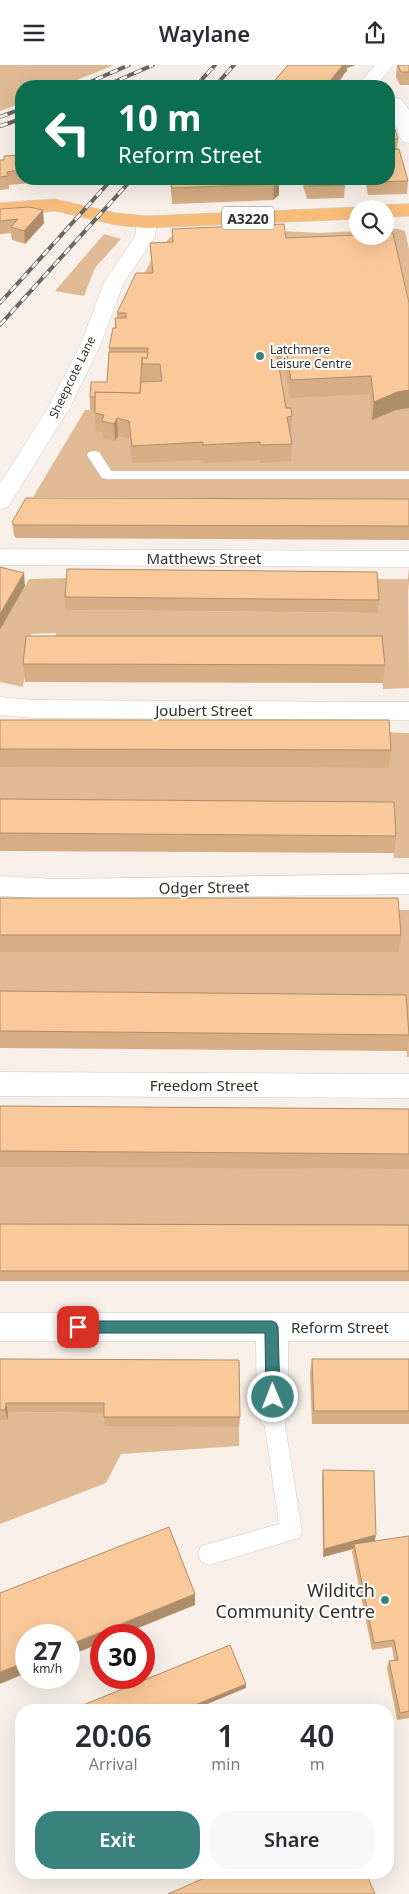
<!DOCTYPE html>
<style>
:root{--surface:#fff;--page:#f7f7f7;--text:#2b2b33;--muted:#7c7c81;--accent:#3b827e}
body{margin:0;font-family:"Noto Sans",sans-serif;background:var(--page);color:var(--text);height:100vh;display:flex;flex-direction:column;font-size:19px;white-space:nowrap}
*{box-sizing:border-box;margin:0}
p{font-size:16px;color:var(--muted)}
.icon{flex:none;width:28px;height:28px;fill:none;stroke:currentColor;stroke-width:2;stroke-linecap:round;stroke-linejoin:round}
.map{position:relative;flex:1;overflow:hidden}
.details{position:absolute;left:15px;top:1639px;width:379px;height:175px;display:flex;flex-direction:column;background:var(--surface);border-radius:20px;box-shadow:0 5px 20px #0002}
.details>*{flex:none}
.top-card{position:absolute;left:15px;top:15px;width:380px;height:105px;border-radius:20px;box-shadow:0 5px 20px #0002;background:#0b6e4f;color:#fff;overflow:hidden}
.tools{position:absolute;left:349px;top:135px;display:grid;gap:10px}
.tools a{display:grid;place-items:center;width:45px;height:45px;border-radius:50%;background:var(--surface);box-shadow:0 5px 20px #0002;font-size:25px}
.speed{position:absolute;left:15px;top:1559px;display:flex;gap:10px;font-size:25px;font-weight:700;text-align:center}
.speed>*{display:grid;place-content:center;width:65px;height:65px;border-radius:50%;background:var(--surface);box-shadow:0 5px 20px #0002;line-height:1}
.speed small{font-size:12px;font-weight:400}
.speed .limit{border:8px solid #d22;background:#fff;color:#111}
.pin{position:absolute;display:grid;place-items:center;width:42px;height:42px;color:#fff;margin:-21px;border-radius:10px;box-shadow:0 2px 8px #0006}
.me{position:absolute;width:55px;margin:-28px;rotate:359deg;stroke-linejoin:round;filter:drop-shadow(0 0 4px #0008)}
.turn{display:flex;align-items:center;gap:18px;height:105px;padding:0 20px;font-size:22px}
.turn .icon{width:65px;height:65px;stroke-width:2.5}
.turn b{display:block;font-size:35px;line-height:42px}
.eta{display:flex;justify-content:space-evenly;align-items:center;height:85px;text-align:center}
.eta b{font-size:30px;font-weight:600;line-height:35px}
.primary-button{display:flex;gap:10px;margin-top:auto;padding:10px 20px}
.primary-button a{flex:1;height:58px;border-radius:20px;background:var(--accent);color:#fff;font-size:20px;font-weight:600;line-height:58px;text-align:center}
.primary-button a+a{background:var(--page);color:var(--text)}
header{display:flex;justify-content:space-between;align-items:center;height:65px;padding:0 20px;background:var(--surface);font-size:22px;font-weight:600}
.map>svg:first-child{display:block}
</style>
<header><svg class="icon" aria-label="menu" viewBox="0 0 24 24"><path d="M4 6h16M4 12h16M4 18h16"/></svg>Waylane<svg class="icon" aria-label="share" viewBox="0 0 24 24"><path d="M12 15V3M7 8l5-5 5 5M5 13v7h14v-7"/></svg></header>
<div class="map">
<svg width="409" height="1829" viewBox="0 0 409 1829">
<rect width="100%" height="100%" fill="#f8f0e8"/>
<g fill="#dfba95">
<path d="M0,0H114L62,21H21V38L0,46Z"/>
<path d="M385,164H398L405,166L409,184V434L33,432L85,345H141L122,250L151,196L170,172L282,166L320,168L357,166L358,171H385Z"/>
<path d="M104,169L121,174L95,203L84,231L55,226Z"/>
<path d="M68,513L66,545L377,548L375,514H408L409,623L383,624L380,590L53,589L56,568L31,569L23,622L0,617V565L29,514Z"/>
<path d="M386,667L409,668V793H394L392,758L0,752V702L389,703Z"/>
<path d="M396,845H409V992H407L403,947L0,943V887Z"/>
<path d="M0,1101L409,1104V1170H0Z"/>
<path d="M8,1347L105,1348L239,1362V1381L121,1389L106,1418L0,1459V1355Z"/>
</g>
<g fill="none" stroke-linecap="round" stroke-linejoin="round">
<g stroke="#d0c8c0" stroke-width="1">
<g id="service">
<path d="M94,386L99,387L111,406H409V414H107L102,413L87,390L89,387Z"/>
<path d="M273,1338L280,1341L283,1348L302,1466L299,1473L209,1500L201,1497L198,1489L201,1481L279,1459L263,1348L266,1341Z"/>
</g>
</g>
<g stroke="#d0c8c0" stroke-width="1">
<g id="minor">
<path d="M375,0H393L379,17V21H361V16Z"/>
<path d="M395,33L401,34L409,45V78L403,77L400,73L389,42V34Z"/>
<path d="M147,151L154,153L157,157L155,172L124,217L100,281L69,344L8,442L0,444V419L47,344L80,281L104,217L135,172L137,157L140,153Z"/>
<path d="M0,484L409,486V502L0,500Z"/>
<path d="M0,632L33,635L409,637V655L33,653L0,650Z"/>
<path d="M409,809V829L56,834L0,831V811L56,814Z"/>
<path d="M0,1007L409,1009V1033L0,1031Z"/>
<path d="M0,1248H409V1276H288L289,1348L284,1359L273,1363L262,1359L257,1348L256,1276H0Z"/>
</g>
</g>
<g stroke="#d2d1d1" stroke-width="1">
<g id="trunk">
<path d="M55,134L116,148L147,151L358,142L364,144H358V154L147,163L116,160L55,146L0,150V138Z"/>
<path d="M409,139V151L385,152V144H377L385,140Z"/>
</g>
</g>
<use href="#service" fill="#fff" fill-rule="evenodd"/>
<use href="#minor" fill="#fff" fill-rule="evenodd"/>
<use href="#trunk" fill="#f8bc7a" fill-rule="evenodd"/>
<g stroke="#6a6661" stroke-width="4">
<g id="rail">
<path d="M81,21L129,0"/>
<path d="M105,21L153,0"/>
<path d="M196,21L215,0"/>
<path d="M215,21L234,0"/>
<path d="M0,52L21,44"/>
<path d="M0,61L21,54"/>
<path d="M0,238L112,114"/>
<path d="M0,260L132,114"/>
</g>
</g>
<use href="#rail" stroke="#fff" stroke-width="2.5" stroke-dasharray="8" stroke-linecap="butt"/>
</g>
<g fill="#d6ad84">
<path d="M397,0H409V20H400L396,12Z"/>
<path d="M389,65L398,74L397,85L408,116L407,129L368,130L366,119L345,120L344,133L307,134L301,114H389Z"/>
<path d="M19,82H21V114H42V117L9,120V124L0,125V95H4L20,90Z"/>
<path d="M170,114H279V130L273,135L172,139Z"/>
<path d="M0,144L44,158L25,179L12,175L11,168L0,169Z"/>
<path d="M172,164L286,173L396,345L372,355L370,329L290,333L285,301H279L286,343L292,351L291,369H290L292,379L291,396L260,398L259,395L203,398V395L132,398L130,374L118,371L115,376L103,374L102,367L96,366L95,345H90V332L107,317L109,283L115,263V253H117V248L152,208L150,178L172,177Z"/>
<path d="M409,434V475L16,473L14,470L12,457Z"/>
<path d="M409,503V527L408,514Z"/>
<path d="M65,532L379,535L378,548L66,545Z"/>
<path d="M23,599L385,600L383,618L25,617Z"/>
<path d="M0,655L391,685L389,703L0,702Z"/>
<path d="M0,734L396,771L394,788L0,786Z"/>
<path d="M0,833L401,870L399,887H0Z"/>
<path d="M0,926L409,970V972L407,986L0,983Z"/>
<path d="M0,1041L409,1044V1104L0,1102Z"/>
<path d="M0,1159L409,1160V1216H0Z"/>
<path d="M0,1294L240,1352L239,1362L105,1361L104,1348L8,1347V1355H0Z"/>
<path d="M312,1294H409V1359H312L310,1308Z"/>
<path d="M323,1405L375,1476L409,1471V1653L397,1655L387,1603L389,1596L394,1595L392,1582L372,1585L352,1487L353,1484L323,1492L322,1414Z"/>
</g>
<g fill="#ae8d6b">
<path d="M342,0H347V6L344,9L343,11L336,21H326Z"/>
<path d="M347,0H356L347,3Z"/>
<path d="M279,114V130L273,135L274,119Z"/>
<path d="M43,145L44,158L25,179L24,166Z"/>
<path d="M409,325V343L396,345L372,355L374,337L397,327Z"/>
<path d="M117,353L118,371L115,376L114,359Z"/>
<path d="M24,508L25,521L0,565V549Z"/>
<path d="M6,1338L8,1347V1355L5,1345Z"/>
<path d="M376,1470L374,1479H354L353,1484L323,1492L324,1484Z"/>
<path d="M195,1529V1540L121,1570H101V1578L69,1591V1580Z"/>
<path d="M26,1597V1608L0,1619V1607Z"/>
<path d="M246,1619V1623L193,1645H183Z"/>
</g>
<g fill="#f9c999" stroke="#ae8d6b">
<path d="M288,0H343L326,21H270Z"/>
<path d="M398,0H409V7H401Z"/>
<path d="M395,64L398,74H389V65Z"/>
<path d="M19,82H21V105L7,107L8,111L0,112V95H4V91L20,90Z"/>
<path d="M399,84L408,116L369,117L368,114H389V85Z"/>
<path d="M171,114H279L274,119L172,123Z"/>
<path d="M305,114H344L345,120L308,121Z"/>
<path d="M29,142L43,145L24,166L11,162L18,154L0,156V144Z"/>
<path d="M284,159L286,173L358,170V171H385V169L393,168L409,238V325L397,327L374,337L371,311L291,315L286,283L276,284L286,343H291L292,351L287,352L292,379L260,380V377L203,380V377L132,381L129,356L117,353L114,359L102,356L104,350L95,348V327L140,328L141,317L162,316L160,299H142V293H147L148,283H109L113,263H116L115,253H126V248H117L136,208H153L150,178L173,177L172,164Z"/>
<path d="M109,287H148L147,293H142L140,328L95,327V332H90L91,317H107Z"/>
<path d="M26,433L409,434V461L14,460L12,457Z"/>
<path d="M0,502L24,508L0,549Z"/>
<path d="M67,504L377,507L379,535L65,532Z"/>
<path d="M26,571H382L385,600L23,599Z"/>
<path d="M0,655H389L391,685L0,684Z"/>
<path d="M0,734L394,737L396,771L0,768Z"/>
<path d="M0,833H398L401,870H0Z"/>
<path d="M0,926L406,930L409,970L0,966Z"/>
<path d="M0,1041L409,1044V1089L0,1086Z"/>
<path d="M0,1159L409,1160V1206H0Z"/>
<path d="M0,1294L239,1295L240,1352H104V1338H6L5,1345H0Z"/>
<path d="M312,1294H409V1346H314Z"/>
<path d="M323,1405L374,1406L376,1470L324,1484Z"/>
<path d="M169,1462L195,1529L69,1580V1570H26V1597L0,1607V1528Z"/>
<path d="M409,1471V1646L400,1648L389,1596L398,1595L394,1575L374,1578L354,1479Z"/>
<path d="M230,1580L246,1619L183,1645H71Z"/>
<path d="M216,1808H366L375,1829H168Z"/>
</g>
<path fill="#3b827e" stroke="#265452" d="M78,1256H272L276,1258L278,1262L280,1332L278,1336L273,1338L268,1336L266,1332L265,1268H78L73,1267L71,1262L73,1258Z"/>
<g fill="#3b827e" stroke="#fff" stroke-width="2">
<circle cx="260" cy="291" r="5"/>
<circle cx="385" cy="1535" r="5"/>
</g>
<g text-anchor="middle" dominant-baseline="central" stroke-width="4" stroke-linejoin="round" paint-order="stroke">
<g font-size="12" fill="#322f2c" stroke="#fff" text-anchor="start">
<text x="270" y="284">Latchmere<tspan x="270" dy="14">Leisure Centre</tspan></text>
</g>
<g font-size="12" fill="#322f2c" stroke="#fff">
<text transform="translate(72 312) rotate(-64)">Sheepcote Lane</text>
</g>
<rect fill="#fff" stroke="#706d6b" stroke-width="1" x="222" y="141.5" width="52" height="23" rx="4"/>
<g font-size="14" font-weight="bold" fill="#322f2c">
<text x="248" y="153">A3220</text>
</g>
<g font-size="15" fill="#322f2c" stroke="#fff">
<text x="204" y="493">Matthews Street</text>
<text x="204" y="645">Joubert Street</text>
<text transform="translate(204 822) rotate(-1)">Odger Street</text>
<text x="204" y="1020">Freedom Street</text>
<text x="340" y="1262">Reform Street</text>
</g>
<g font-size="18" fill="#322f2c" stroke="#fff" text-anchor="end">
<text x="375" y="1525">Wilditch<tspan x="375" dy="21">Community Centre</tspan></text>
</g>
</g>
</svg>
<div class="tools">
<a><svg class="icon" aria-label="search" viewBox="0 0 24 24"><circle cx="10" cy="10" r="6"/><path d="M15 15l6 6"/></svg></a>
</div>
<div class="speed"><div>27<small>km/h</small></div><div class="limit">30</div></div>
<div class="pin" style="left:78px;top:1262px;background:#d93025"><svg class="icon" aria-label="arrive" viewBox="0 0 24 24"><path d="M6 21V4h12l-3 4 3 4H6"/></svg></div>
<svg class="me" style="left:273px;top:1332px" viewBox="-20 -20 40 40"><circle r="17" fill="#3b827e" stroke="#fff" stroke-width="3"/><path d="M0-11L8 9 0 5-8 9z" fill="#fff"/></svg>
<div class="top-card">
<div class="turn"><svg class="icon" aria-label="left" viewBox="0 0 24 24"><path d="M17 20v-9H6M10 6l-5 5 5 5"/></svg><div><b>10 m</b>Reform Street</div></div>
</div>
<section class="details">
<div class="eta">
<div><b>20:06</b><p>Arrival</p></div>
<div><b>1</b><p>min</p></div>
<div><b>40</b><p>m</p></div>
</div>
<div class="primary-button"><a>Exit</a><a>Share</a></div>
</section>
</div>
